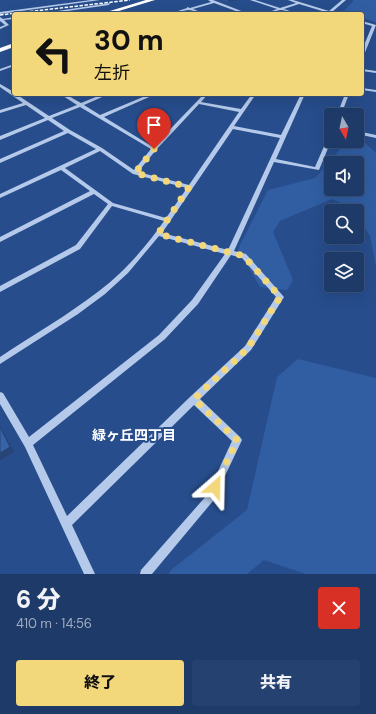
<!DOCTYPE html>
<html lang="ja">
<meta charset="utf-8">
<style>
:root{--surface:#1d3a69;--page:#25416f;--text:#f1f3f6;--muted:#a0adc0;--line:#3b547d;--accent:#f3d77b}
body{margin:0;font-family:"DM Sans","Noto Sans JP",sans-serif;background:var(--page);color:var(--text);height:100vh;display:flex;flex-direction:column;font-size:15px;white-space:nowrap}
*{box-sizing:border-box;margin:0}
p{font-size:13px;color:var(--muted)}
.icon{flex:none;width:22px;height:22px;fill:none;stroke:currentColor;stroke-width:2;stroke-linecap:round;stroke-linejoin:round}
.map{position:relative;height:574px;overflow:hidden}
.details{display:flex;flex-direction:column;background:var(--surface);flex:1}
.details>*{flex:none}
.guide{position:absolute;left:12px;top:12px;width:352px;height:84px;border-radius:4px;box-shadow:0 4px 16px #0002,0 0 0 1px var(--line);background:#f3d77b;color:#111;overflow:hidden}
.needle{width:26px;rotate:171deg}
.tools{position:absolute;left:324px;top:108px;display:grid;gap:8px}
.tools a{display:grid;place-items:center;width:40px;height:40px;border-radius:4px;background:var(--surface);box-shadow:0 4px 16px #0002,0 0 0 1px var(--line);font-size:20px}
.pin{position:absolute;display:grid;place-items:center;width:34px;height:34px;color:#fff;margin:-41px -17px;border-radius:50% 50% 50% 0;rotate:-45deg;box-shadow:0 0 4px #0007}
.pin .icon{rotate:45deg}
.me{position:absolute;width:44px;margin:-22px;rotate:25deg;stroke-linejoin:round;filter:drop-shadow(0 0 3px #0008)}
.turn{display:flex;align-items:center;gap:14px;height:84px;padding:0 16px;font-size:18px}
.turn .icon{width:52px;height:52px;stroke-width:2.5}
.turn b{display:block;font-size:28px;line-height:34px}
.round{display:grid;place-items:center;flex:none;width:42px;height:42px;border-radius:4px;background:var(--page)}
.summary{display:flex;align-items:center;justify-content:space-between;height:68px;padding:0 16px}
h1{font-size:24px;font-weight:800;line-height:30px}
.button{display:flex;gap:8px;margin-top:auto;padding:8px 16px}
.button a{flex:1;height:46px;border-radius:4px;background:var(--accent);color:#111;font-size:16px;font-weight:800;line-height:46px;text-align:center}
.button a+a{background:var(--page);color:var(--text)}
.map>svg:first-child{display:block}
</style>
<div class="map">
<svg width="376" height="574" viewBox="0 0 376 574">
<rect width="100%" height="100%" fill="#274d8c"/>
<g fill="#315ea3" fill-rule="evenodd">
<path d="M354,0H376V22L362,18V14L342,13Z"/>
<path d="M364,142L376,153V266L370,236L357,217V211H353L350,207L332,199L280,221L273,232L293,280L287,290L260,287L238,249L268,190L315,178L341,148ZM331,163H357V189H331Z"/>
<path d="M298,359L376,378V574H306L264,560L247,574H169L171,570L247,510L277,377Z"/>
</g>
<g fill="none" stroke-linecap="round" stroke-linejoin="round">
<g fill="#b5caea" fill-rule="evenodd">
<path d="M91,0H100L0,14V12Z"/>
<path d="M208,0H213L249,14H244L214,3L193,9L205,14C199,14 194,10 189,10C182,10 176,14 169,14L187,8V7L190,8L211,2Z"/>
<path d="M250,0H255L280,8L296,3L288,0H293L329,11L342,0H346L332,12L338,14H332L299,4L284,9L298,14C292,14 287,10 281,10C276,10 270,14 264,14L277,9Z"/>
<path d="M110,3L109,5L47,14H38Z"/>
<path d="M0,17L3,19L14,17V19L4,20L9,25L0,29V27L5,25L0,21Z"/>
<path d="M362,21L376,25L364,55L362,56V50L372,26L362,23Z"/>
<path d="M14,64V66L0,71V69Z"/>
<path d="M362,69L376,71V73L362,71Z"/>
<path d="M0,84L14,92V94H16L49,116L77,105L60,94H65L81,103L103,94H109L84,105L100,115L150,94H156L104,117L153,147L204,94H208L201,102L241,109L252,94H256L234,126L281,135L301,94H305L276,159L315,167L329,135L331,134V141L319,170L274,162L234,251L246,254L284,297L251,350L200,399L240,437L242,440L213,501L152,574H140L141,570L207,495L232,441L194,405L72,525L95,574H84L25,447L0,404V392L3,393L29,437L159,335L192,300L225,254L159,236L128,273L105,294L78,314L0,364V357C33,335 68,315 99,291C123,273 147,246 164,221L112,206L80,249L0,292V286L76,245L108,204L94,194L0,242V237L90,191L61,170L0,198V194L96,149L68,133L0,163V159L64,131L48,120L0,140V136L45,118L26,105L0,113V110L23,103L0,87ZM199,104L239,112L189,185L138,172L156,150ZM80,107L151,149L134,170L102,148L70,130L52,118ZM233,129L280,138L228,250L162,233ZM100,151L133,174L187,188L166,218L113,203L65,168ZM231,255L242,258L276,297L245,346L191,396L67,516L33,445L165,339L198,304Z"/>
<path d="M362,88L376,90V92L362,90Z"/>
<path d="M345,94H349L341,115H337Z"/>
<path d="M357,131L376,135V138L357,134Z"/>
</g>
<g fill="#fff" fill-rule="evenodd">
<path d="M146,0H155L109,14H100Z"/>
<path d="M14,43V47L0,52V48Z"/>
</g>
<path stroke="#fff" stroke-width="1.5" stroke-dasharray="3.5 1.5" stroke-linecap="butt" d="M0,15L130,0"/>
</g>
<path fill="#2f5590" d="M221,0H239L228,2Z"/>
<g fill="#264576">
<path d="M228,0H239L228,2Z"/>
<path d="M0,426L14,452L0,460Z"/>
</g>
<path fill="#3763a8" stroke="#264576" d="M0,427L10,447L0,453Z"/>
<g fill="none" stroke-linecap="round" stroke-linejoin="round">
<path stroke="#f3d77b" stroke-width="7" stroke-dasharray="0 12.6" d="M154,149L135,173L189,187L158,234L244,256L280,297L248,348L194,399L237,440L215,487"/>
</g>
<g text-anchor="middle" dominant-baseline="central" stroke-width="4" stroke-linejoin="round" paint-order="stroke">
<g font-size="14" font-weight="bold" fill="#fff" stroke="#274d8c">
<text x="134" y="435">緑ヶ丘四丁目</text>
</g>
</g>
</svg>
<div class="tools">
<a><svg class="needle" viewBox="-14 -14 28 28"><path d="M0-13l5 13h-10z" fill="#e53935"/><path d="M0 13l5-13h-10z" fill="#a0adc0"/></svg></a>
<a><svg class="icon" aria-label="sound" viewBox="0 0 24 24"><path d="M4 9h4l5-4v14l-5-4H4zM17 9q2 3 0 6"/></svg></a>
<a><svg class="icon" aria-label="search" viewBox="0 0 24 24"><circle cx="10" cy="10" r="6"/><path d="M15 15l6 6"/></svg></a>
<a><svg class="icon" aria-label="layers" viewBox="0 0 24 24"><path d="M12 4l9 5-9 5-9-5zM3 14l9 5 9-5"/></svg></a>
</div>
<div class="pin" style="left:154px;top:149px;background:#d93025"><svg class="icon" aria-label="arrive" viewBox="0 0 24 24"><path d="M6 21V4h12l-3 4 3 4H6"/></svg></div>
<svg class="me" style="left:215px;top:487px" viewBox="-20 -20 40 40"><path d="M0-17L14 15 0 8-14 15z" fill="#f3d77b" stroke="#fff" stroke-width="4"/></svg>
<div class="guide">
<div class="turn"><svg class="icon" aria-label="left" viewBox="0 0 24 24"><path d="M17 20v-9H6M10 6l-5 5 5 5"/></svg><div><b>30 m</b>左折</div></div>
</div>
</div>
<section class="details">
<div class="summary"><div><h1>6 分</h1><p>410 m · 14:56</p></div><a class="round" style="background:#d93025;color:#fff"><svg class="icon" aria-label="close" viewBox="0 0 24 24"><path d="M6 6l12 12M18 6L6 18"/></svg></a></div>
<div class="button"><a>終了</a><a>共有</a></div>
</section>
